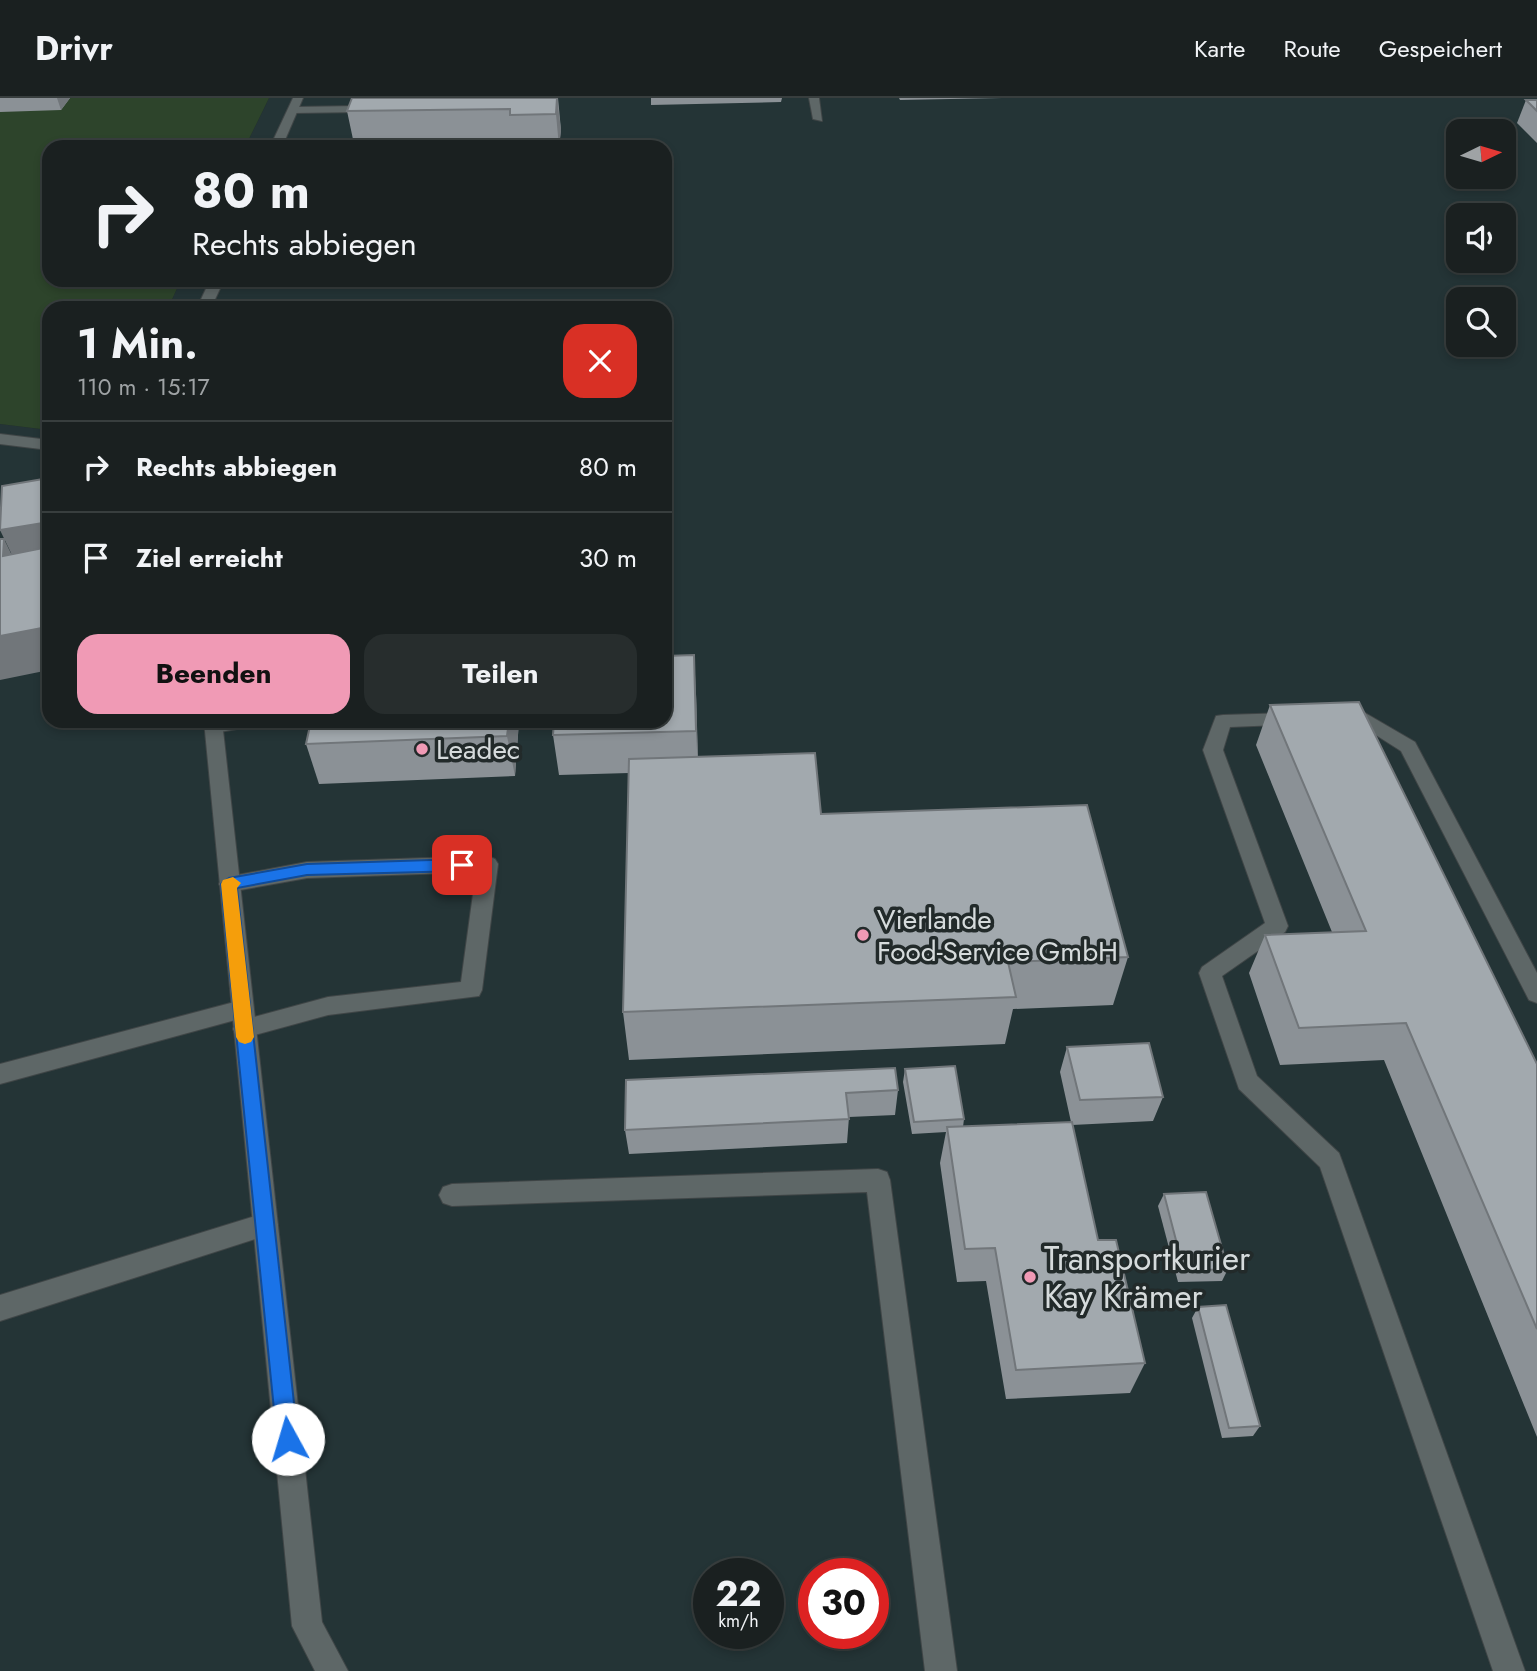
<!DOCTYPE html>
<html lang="de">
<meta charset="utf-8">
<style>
:root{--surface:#1a2020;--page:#272d2d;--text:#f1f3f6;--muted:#9fa3a5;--line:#383e3e;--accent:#f09ab5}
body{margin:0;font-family:Jost,sans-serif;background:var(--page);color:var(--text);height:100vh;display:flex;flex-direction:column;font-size:26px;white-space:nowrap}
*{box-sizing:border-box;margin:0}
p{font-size:23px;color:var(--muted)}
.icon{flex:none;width:38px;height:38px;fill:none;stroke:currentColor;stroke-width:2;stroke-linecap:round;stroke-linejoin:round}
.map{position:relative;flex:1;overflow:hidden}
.details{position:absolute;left:42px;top:203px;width:630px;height:427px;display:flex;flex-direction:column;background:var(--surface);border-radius:21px;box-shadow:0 4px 10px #0003,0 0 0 2px var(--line)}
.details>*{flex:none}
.top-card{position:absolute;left:42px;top:42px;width:630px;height:147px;border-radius:21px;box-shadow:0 4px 10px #0003,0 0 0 2px var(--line);background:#1a2020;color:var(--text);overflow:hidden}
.needle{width:46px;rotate:85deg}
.controls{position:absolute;left:1446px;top:21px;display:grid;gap:14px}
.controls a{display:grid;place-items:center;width:70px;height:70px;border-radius:14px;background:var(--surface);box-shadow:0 4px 10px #0003,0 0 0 2px var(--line);font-size:35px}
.speed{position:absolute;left:693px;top:1460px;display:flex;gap:14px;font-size:35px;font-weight:700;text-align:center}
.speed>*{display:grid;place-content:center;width:91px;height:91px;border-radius:50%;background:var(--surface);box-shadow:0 4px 10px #0003,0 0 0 2px var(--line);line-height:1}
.speed small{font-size:18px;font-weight:400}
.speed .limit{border:10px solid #d22;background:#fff;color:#111}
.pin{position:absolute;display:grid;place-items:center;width:60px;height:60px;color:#fff;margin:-30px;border-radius:14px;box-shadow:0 4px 10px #0006}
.me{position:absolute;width:77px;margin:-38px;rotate:354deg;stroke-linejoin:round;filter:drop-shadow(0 0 5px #0008)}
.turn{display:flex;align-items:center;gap:24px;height:147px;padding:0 35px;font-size:32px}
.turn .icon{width:91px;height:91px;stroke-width:2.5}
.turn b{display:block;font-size:49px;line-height:60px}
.round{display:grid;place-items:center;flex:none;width:74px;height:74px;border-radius:21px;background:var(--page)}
.headline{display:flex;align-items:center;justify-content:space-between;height:119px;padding:0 35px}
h1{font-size:42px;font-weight:700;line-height:52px}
.cta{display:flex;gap:14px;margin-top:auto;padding:14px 35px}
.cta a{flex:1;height:80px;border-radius:21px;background:var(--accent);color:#111;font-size:28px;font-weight:700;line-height:80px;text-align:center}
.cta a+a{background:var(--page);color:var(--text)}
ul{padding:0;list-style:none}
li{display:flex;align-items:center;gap:21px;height:91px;padding:0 35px;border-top:2px solid var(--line)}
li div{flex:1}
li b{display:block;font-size:26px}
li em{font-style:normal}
header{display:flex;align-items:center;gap:42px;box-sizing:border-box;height:98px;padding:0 35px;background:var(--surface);border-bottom:2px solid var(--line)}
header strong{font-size:33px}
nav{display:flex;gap:38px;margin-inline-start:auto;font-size:24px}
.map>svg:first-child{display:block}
</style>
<header>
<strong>Drivr</strong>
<nav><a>Karte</a><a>Route</a><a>Gespeichert</a></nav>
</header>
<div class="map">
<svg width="1537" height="1573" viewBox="0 0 1537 1573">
<rect width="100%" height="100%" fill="#222a2a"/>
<path fill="#243436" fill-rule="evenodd" d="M269,0H1537V1573H0V326L49,332V623H665V210H168L181,182H665V49H245ZM1458,33H1503V79H1458ZM1458,117H1503V163H1458ZM1458,201H1503V247H1458ZM709,1475H768V1535H709ZM814,1475H873V1535H814Z"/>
<path fill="#2d442b" d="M0,0H269L245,49H49V182H181L168,210H49V332L0,326Z"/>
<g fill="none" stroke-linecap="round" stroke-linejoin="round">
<g stroke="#404647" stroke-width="2">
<g id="lane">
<path d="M361,0H371L367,11L362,14L293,15L288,12L293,9L358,8Z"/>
<path d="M809,0H819L822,23L813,21Z"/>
<path d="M277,44L327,46L333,49H273V45Z"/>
<path d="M0,336L49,342V352L0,346Z"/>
<path d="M1360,612L1415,644L1537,875V905L1529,902L1401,653L1357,625L1337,623L1335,619L1337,615Z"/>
<path d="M1291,615L1298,616L1300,621L1298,626L1230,629L1223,652L1288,828L1285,834L1222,878L1257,978L1339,1055L1342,1063L1525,1573H1493L1320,1069L1239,991L1199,875L1202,869L1265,825L1203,652L1216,618L1223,617Z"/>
<path d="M212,623H256L254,628L214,635L207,634L205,629Z"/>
<path d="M488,758L495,761L498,766L482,892L479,898L328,917L244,940L236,938L233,931L236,924L328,899L461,884L476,774L307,780L229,794L222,792L219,786L222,780L307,764Z"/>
<path d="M242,902L250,904L253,911L250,918L0,986V966Z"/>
<path d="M878,1071L887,1074L890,1082L957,1573H925L867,1094L452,1108L443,1105L439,1097L443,1089L452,1086Z"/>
<path d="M265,1115L274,1119L278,1127L274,1135L0,1223V1197Z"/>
</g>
</g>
<g stroke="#404647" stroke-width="2">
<g id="street">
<path d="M293,0H303L282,49H270Z"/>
<path d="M210,182H224L211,210H197Z"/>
<path d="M204,623H222L322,1524L348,1573H315L292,1528Z"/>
</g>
</g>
<use href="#lane" fill="#5e6767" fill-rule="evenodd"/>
<use href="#street" fill="#5e6767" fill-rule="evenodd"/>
</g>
<g fill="#8b9196">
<path d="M0,0H70L61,12L0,14Z"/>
<path d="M558,0L561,32L559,49H514V44L354,46L347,13Z"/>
<path d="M651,0H782L781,4L651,7Z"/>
<path d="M899,0H1002L900,2Z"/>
<path d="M1526,2H1537V45L1517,25Z"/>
<path d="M696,596L698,659L1128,859L1113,907L1013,911L1005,946L629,962L623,914L629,675L559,677L553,637Z"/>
<path d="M1270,607L1537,966V1339L1384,962L1280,967L1249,875L1265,837L1332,834L1256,647Z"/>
<path d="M519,623L515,678L319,686L306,646Z"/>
<path d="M1067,949L1163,999L1153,1023L1072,1027L1098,1142L1145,1265L1130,1295L1006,1301L986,1183L957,1184L940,1065L946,1034L912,1036L903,984L905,971L964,1021L963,1029L1071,1024L1060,974Z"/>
<path d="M626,982L898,992L895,1017L849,1019L847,1045L629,1056L625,1032Z"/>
<path d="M1164,1096L1228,1171L1222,1183L1178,1184L1158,1108Z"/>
<path d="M1198,1209L1260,1328L1253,1338L1222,1340L1192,1220Z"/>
</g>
<g fill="#71767a">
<path d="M57,0H70L61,12Z"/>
<path d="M557,0L561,32L559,49L556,16Z"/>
<path d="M49,424V572L0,582V538L13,459L0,432Z"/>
<path d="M4,441L23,480L3,458Z"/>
<path d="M694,557L696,596L698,672L696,633Z"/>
<path d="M509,623H519L515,678L507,638Z"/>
</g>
<g fill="#a2a9ae" stroke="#71767a" stroke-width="2">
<path d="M352,0H557L556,16L510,17V11L347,13Z"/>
<path d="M1526,2H1537V13Z"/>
<path d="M49,380V424L0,432L2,388Z"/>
<path d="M0,441H4L3,458L48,449L47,529L0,538Z"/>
<path d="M694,557L696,633L553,637L554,623H665V558Z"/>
<path d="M1359,604L1537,966V1231L1406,925L1299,930L1265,837L1366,833L1270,607Z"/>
<path d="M311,623H509L507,638L306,646Z"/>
<path d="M815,655L821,716L1087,707L1128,859L1008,864L1016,899L623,914L629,661Z"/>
<path d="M1149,945L1163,999L1080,1002L1067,949Z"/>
<path d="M955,968L964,1021L914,1024L905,971Z"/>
<path d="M895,970L898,992L846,995L849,1021L625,1032L626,982Z"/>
<path d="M1072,1024L1098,1142H1116L1145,1265L1016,1272L995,1150L965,1151L947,1029Z"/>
<path d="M1206,1094L1228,1171L1184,1173L1164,1096Z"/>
<path d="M1226,1207L1260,1328L1229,1330L1198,1209Z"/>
</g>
<path fill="#1a73e8" stroke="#114b97" stroke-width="2" d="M462,761L470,767L462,773L307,777L237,790L298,1341L295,1348L288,1352L280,1348L277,1341L221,786L229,780L307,766Z"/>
<path fill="#f59e0b" d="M233,779L241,785L237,790L254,939L251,944L245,946L239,944L236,939L221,786L223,782Z"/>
<g fill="#f09ab5" stroke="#222a2a" stroke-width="2.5">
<circle cx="422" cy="651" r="7"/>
<circle cx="863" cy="837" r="7"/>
<circle cx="1030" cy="1179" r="7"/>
</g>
<g text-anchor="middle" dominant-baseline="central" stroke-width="7" stroke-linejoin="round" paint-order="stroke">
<g font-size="28" fill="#d6dbdc" stroke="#222a2a" text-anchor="start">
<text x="436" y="651">Leadec</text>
<text x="877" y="821">Vierlande<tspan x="877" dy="32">Food-Service GmbH</tspan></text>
</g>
<g font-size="33" fill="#d6dbdc" stroke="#222a2a" text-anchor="start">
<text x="1044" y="1160">Transportkurier<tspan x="1044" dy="38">Kay Krämer</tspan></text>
</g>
</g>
</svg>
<div class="controls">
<a><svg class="needle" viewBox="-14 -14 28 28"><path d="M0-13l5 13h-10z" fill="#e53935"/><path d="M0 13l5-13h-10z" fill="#9fa3a5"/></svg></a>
<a><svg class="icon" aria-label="sound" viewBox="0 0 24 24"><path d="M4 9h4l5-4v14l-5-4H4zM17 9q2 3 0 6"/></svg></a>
<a><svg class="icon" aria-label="search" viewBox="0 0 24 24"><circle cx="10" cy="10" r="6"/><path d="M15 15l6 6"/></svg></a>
</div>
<div class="speed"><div>22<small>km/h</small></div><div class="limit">30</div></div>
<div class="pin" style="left:462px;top:767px;background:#d93025"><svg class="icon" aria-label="arrive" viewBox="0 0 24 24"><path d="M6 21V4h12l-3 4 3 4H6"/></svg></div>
<svg class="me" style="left:288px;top:1341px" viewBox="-20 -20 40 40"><circle r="19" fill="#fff"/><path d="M0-13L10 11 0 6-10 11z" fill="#1a73e8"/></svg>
<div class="top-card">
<div class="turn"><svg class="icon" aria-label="right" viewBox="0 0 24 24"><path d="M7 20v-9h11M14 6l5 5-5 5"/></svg><div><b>80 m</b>Rechts abbiegen</div></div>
</div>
<section class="details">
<div class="headline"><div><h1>1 Min.</h1><p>110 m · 15:17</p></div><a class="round" style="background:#d93025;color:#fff"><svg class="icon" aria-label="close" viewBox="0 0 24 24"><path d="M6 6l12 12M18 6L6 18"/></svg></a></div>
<ul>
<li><svg class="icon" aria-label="right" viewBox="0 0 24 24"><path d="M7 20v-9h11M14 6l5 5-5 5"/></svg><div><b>Rechts abbiegen</b></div><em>80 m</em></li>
<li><svg class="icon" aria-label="arrive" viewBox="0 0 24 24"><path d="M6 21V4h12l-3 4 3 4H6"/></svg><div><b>Ziel erreicht</b></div><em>30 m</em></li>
</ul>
<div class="cta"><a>Beenden</a><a>Teilen</a></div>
</section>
</div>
